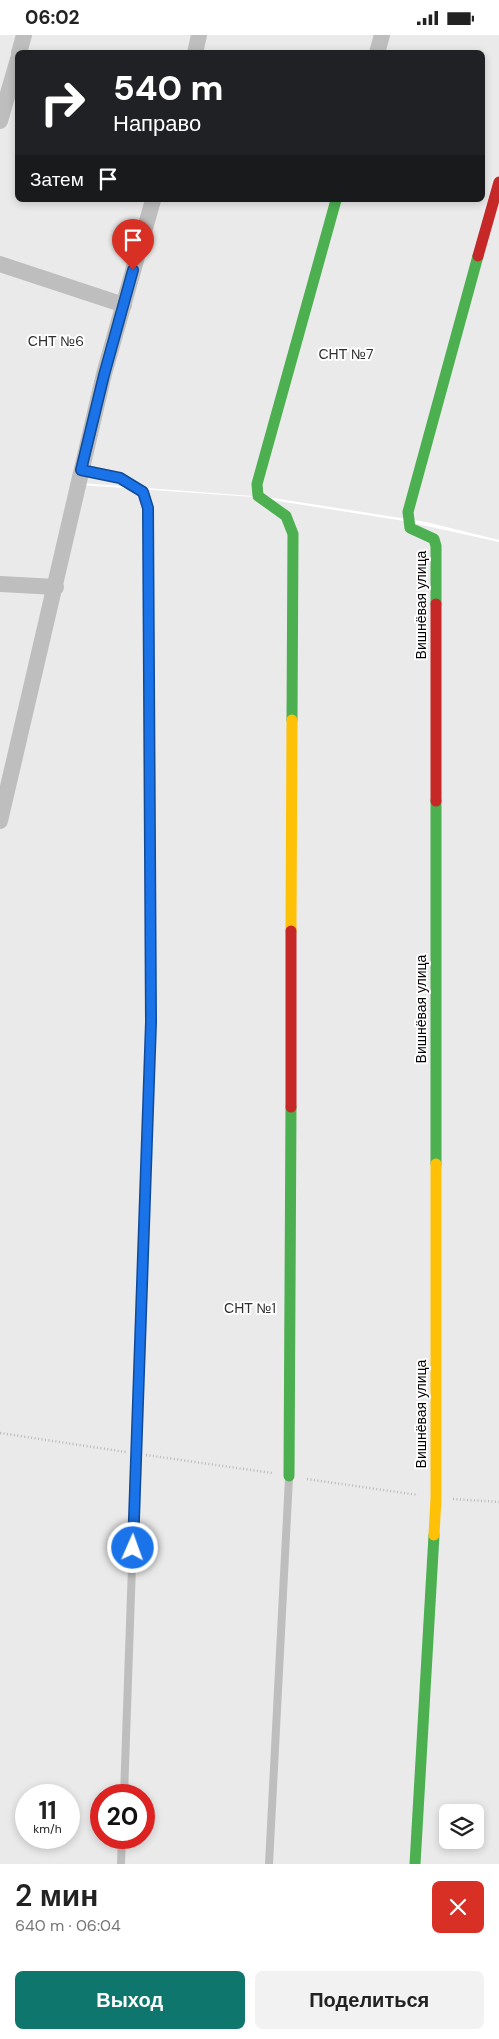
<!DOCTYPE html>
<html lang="ru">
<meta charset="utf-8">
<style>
:root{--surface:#fff;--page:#f2f2f2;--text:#222;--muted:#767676;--accent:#0f766e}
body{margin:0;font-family:"DM Sans",sans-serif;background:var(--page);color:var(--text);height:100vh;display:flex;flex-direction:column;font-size:19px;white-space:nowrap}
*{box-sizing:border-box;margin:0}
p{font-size:16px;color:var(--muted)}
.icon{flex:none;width:28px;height:28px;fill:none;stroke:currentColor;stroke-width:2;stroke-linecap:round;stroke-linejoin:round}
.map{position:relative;height:1829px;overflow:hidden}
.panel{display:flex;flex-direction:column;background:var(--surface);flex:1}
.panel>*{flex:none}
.guide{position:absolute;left:15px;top:15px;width:470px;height:152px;border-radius:8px;box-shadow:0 2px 8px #0003;background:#202124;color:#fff;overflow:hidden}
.fabs{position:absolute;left:439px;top:1769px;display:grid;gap:10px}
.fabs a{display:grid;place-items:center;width:45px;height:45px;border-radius:8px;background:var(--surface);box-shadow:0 2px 8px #0003;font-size:25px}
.speed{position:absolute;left:15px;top:1749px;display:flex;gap:10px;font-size:25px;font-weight:700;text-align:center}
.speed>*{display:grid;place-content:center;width:65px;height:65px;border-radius:50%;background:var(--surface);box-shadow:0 2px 8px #0003;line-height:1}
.speed small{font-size:12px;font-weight:400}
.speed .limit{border:8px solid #d22;background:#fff;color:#111}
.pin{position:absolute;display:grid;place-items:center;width:42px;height:42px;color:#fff;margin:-51px -21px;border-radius:50% 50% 50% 0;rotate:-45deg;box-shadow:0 0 5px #0007}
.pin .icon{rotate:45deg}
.me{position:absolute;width:55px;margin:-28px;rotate:2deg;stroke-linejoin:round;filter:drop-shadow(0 0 4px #0008)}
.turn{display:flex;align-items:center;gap:18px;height:105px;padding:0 15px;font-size:22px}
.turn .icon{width:65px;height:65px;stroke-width:2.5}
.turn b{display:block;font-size:35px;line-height:42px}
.then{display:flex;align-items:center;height:48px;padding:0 15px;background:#0003;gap:10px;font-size:19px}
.round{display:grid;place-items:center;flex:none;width:52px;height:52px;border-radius:8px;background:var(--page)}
.head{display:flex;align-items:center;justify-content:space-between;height:85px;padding:0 15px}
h1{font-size:30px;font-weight:600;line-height:38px}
.cta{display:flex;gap:10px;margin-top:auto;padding:10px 15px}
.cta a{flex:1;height:58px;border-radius:8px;background:var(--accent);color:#fff;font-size:20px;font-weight:600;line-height:58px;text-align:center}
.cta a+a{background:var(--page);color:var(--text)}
.status{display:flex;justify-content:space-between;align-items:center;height:35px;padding:0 25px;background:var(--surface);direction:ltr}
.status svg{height:14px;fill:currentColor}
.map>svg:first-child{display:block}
</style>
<div class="status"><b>06:02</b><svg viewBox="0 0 49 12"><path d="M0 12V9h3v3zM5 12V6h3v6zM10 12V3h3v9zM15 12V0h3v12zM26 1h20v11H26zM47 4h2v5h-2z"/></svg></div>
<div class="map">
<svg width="499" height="1829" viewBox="0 0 499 1829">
<rect width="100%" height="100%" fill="#fff"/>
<path fill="#eaeaea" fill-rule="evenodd" d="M0,0H499V505L426,487L267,462L81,448V450L253,462L404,486L499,507V1829H0ZM18,18H482V165H18ZM26,1760H69V1802H26ZM101,1760H144V1802H101ZM448,1778H475V1805H448Z"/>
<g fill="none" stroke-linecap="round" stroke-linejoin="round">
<g stroke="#b8b8b8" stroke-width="2.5" stroke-dasharray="1 2.5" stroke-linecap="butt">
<path d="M0,1398L126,1417"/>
<path d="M146,1420L272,1438"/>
<path d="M307,1444L418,1460"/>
<path d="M453,1464L499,1467"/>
</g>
<g stroke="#bebebe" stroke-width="8">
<path d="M81,435L120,443L143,457L148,473L151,987L124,1760"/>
<path d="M121,1829L122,1802"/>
<path d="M269,1829L289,1443"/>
</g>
<g stroke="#bebebe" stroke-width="16">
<path d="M19,18L24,0"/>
<path d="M195,18L199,0"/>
<path d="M377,18L382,0"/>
<path d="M0,86L18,24"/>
<path d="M0,229L124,270"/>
<path d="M0,549L56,552"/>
<path d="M0,786L104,339L153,165"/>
</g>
<g stroke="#4caf50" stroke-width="11">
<path d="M436,569V511L434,504L410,493L408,477L478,221"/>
<path d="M292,685L293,499L286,481L258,461L257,449L336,165"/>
<path d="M436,766V1129"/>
<path d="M289,1441L291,1072"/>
<path d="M415,1829L434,1500"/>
</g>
<g stroke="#ffc107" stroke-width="11">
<path d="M291,896L292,685"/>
<path d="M434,1500L436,1463V1129"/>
</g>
<g stroke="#c62828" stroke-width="11">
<path d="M478,221L499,147"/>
<path d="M436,569V766"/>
<path d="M291,1072V896"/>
</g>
</g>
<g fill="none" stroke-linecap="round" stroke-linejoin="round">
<g stroke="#114b97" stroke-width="12">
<path id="route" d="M133,1513L151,987L148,473L143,457L120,443L81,435L104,340L133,235"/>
</g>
<use href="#route" stroke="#1a73e8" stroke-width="9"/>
</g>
<g text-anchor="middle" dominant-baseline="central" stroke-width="4" stroke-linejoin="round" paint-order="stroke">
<g font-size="14" fill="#2f2f2f" stroke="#fff">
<text x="56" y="306">СНТ №6</text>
<text x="346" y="319">СНТ №7</text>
<text x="250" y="1273">СНТ №1</text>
</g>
<g font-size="14" fill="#000" stroke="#fff">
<text transform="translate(421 570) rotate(-90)">Вишнёвая улица</text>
<text transform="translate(421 974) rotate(-90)">Вишнёвая улица</text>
<text transform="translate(421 1379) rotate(-90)">Вишнёвая улица</text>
</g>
</g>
</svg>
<div class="fabs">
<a><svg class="icon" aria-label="layers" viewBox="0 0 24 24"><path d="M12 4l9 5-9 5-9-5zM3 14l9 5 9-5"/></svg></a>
</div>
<div class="speed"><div>11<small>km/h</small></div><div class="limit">20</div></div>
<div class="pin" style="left:133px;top:235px;background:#d93025"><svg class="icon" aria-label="arrive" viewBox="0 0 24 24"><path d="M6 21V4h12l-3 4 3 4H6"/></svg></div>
<svg class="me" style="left:133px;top:1513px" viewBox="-20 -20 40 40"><circle r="17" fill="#1a73e8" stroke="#fff" stroke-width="3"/><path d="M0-11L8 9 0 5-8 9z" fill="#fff"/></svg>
<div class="guide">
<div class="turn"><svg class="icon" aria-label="right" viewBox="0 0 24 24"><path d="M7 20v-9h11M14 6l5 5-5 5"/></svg><div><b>540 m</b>Направо</div></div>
<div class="then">Затем<svg class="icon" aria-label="arrive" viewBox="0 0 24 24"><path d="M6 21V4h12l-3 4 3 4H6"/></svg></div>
</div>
</div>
<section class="panel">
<div class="head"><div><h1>2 мин</h1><p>640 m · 06:04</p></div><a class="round" style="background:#d93025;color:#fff"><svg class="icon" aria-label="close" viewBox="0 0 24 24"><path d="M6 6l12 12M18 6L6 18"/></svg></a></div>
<div class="cta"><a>Выход</a><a>Поделиться</a></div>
</section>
